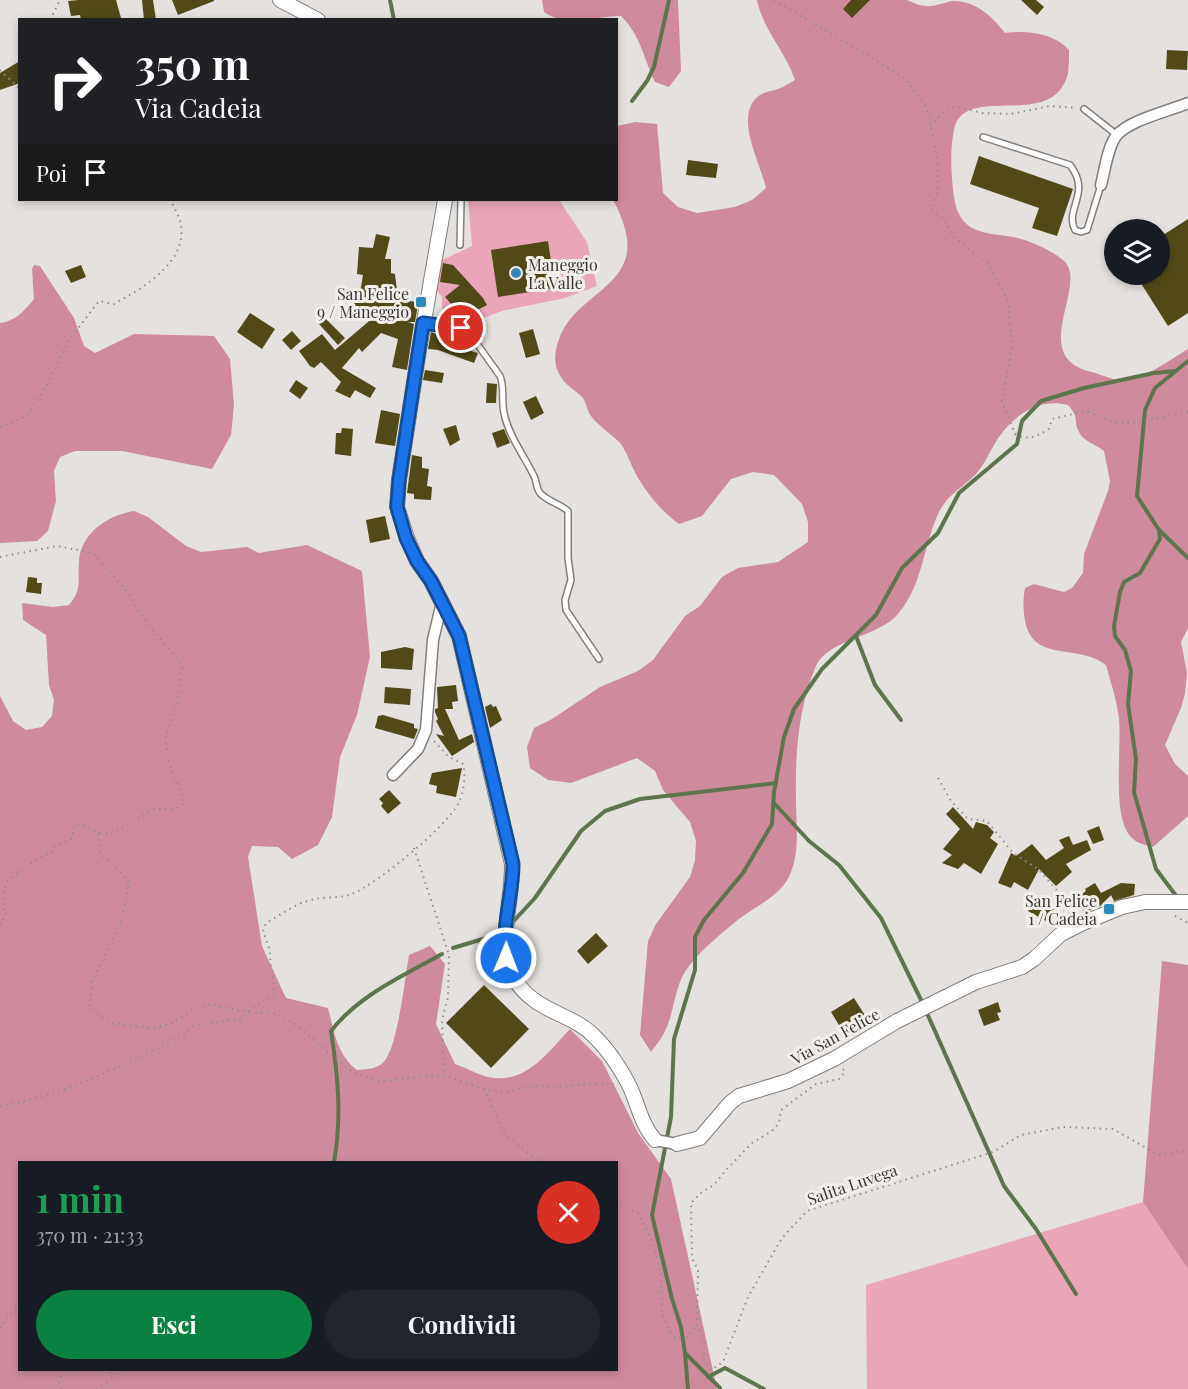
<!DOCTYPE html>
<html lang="it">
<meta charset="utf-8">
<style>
:root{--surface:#171b24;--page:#20242c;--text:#f1f3f6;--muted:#9ea1a6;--accent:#0b8043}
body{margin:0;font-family:"Playfair Display",serif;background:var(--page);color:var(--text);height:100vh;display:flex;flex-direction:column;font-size:22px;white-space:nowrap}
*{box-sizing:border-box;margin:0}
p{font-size:20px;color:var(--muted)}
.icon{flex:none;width:33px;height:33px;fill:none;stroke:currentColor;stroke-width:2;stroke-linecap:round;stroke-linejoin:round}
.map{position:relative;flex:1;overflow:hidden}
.drawer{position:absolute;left:18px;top:1161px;width:600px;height:210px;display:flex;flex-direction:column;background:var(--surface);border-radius:0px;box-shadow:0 3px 9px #0003}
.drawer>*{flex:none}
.guide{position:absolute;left:18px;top:18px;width:600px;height:183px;border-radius:0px;box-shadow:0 3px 9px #0003;background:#202124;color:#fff;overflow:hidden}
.controls{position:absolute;left:1104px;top:219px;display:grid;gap:12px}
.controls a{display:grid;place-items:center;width:66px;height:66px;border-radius:50%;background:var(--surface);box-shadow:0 3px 9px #0003;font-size:30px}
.pin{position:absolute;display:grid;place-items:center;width:51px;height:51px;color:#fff;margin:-26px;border:3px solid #fff;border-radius:50%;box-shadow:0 2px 6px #0007}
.me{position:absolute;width:66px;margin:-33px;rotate:1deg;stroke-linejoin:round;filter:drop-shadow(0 0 4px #0008)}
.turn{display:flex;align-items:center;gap:21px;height:126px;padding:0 18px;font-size:27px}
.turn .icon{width:78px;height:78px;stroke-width:2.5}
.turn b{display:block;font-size:42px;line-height:51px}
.then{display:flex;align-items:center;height:57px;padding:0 18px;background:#0003;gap:12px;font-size:22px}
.round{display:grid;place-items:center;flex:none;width:63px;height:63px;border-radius:32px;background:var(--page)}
.headline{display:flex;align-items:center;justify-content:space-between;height:102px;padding:0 18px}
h1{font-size:36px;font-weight:700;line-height:45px;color:#1e9e55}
.primary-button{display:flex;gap:12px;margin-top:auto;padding:12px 18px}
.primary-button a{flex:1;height:69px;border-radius:36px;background:var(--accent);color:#fff;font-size:24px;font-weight:700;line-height:69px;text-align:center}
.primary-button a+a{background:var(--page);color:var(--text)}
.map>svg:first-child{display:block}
</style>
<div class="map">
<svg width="1188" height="1389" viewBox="0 0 1188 1389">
<rect width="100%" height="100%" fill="#e5e1de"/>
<g fill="#eaa6b9">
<path d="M468,200H559L587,242L597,286L565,298L502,311L463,326L442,325V297L436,289L440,261L472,246Z"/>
<path d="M1143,1202L1188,1269V1389H867L866,1285Z"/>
</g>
<g fill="#cf8b9e" fill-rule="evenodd">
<path d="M542,0H678L681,71L669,87L655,82C643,57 641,36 621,16C595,16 567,28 544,12Z"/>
<path d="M757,0H907C928,10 932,6 952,1C975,0 993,17 1005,33C1027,30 1054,33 1069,50C1069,57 1069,65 1068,73C1054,133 963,81 954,130C950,149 951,169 953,189C954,199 956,211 962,219C975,237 1002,233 1021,239C1035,243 1055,252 1065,262C1088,287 1027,357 1092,372C1099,374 1106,377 1113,379C1140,384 1166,362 1188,349V628L1181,642L1187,673L1185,693L1181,708L1165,745L1175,764L1188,776V816L1153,847C1146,845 1138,844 1132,838C1111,819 1122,747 1119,719C1117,701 1111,683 1106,665C1077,643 1033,663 1025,621C1023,609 1023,599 1025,588L1034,584L1064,592L1072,588L1083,573L1084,554L1108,491L1110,481L1104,451C1097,445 1083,441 1079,432C1073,420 1080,418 1068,405C1040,398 1015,414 999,437C990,450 986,463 975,475C963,487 949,494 940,510C923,543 924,584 898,614C879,637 828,639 816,666C798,708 795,755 796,800C796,823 800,849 791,872C783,895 757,905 739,919C722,933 702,949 689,966C674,984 675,1013 664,1033C661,1040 655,1046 651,1052L640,1035L648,941L656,924L690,877L695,860L696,841L690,822L663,790L655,771L637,758L571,783L548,780L530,768L527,747L534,728L552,719L600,687L638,671L653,660L685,616L700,606L722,577L738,568L778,562L808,542V522L802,504L774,475L753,472L731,479L702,516L679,524C663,512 650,498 640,481C632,469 629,456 621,444C612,434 599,427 591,416C586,410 587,401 581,396C572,388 561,382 557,369C554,362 555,350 558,342C572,294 638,288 626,233C623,221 619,210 613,200H616L617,126L635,122L657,124L663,193L678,207L697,213L735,207L752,200L766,188C761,164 732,114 760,95C764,92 772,91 778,89C784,87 789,83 795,80C786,52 763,30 757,0Z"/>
<path d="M34,265L40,266L74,318L84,346L95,353L134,334L214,336L230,359L234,405L231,435L212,469L122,451H75L60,457L54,471L56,501L48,531L37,541L0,543V323C16,321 24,311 34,299L32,269Z"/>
<path d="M134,511L148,517L186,546L201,552L247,547L259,553L307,545L362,571L370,657L357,715L340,757L332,817L318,845L292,859L278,847L252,846L248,857L262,946L286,998L328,1008C334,1031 337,1055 357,1070C368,1069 380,1069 386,1059C398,1041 405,979 409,955L430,946L445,964L436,1024L455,1064C467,1068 482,1077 494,1078C528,1082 550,1050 570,1029L602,1061L638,1133L671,1179L717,1389H0V696L13,721L26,730L42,727L52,716L54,700L49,685L46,635L23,620L22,603L53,607L69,605C83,588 77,581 79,561C81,533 108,515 134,511ZM20,1162H616V1370H20Z"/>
<path d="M1162,961L1188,965V1269L1143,1202Z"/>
</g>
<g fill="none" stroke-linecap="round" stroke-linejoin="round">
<g stroke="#5c754f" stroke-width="4">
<path d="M390,0L394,20"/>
<path d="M632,101L647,81L654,67L669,0"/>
<path d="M1188,361L1155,388L1145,410L1137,496L1159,530L1188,558"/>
<path d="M1159,530L1160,539L1140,573L1124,582L1120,592L1114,626L1115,636L1125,650L1131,671L1128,704L1136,759L1134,792L1156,869L1177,897"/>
<path d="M856,636L875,685L901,720"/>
<path d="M774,803L809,841L839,865L881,918L923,1004"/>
<path d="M510,925L535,898L581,831L605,811L640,799L776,783"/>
<path d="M453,948L496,935L501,931"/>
<path d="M926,1011L1004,1186L1036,1229L1076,1294"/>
<path d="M334,1162C342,1118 338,1075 331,1031C359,995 403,976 442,954"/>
<path d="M685,1354L688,1389"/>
<path d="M708,1377L725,1368L764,1389"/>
<path d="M720,1388L685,1353L681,1327L672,1299L652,1215L671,1117L674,1039L695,970V937L704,920L743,873L772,824L774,792L784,737L794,709L822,669L876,615L902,568L938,533L959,493L1017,444L1022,421L1041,401L1084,388L1154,373L1176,371"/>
</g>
</g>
<g fill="#514a18">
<path d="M78,0H116L121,18L81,20L80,15L71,16L68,1Z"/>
<path d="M142,0H153L156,20H144Z"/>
<path d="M172,0H214V1L178,15Z"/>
<path d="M851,0H870L852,18L843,9Z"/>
<path d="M1021,0H1036L1044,7L1037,15Z"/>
<path d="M1167,50L1188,51L1187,70L1166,69Z"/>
<path d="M20,61V83L0,90V73Z"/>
<path d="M979,156L1073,189L1057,236L1032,228L1039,208L970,184Z"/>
<path d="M688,160L718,164L716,178L686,175Z"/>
<path d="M1188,219V313L1168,326L1135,274H1160V237Z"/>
<path d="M376,234L390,237L385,259H391V273L395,274L398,299L416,302L417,310L415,322H408L414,324L407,370L392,367L398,339L381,333L362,352L359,348L342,368L376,388L370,398L355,390L350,398L335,391L341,382L321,362L314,368L310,366L299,351L322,334L335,350L375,316L351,305L361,287L363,275L357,274L359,247L373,248Z"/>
<path d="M548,241L555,288L498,297L491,250Z"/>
<path d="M443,263L453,265L483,298L487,305L475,311L482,318L468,323L445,297L460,285L440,282Z"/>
<path d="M81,265L86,277L71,283L65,271Z"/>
<path d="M250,313L275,329L262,349L237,332Z"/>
<path d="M325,318L345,338L338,345L319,324Z"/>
<path d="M533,329L540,354L526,358L519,333Z"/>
<path d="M292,331L301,341L291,350L282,340Z"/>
<path d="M431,332L472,347L471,351L478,353L474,363L438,350L428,349Z"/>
<path d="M425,370L444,373L442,383L423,380Z"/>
<path d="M296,380L308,388L300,399L289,391Z"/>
<path d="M487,383L497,384L496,403H486Z"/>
<path d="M536,396L544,413L531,420L523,402Z"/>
<path d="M381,410L400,414L395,446L375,443Z"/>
<path d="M456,425L460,440L450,446L443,429Z"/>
<path d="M342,428L353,429L351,456L335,454L336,433H341Z"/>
<path d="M504,429L510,443L497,448L492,433Z"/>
<path d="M412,455L422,457V468L429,469L427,486L432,487L431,500L414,499V494L407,493Z"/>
<path d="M385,516L390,539L370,543L366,520Z"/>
<path d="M28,577L37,578V583H42L41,594L26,592Z"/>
<path d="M405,647L414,649L412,670L381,668V652Z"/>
<path d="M456,685L458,701L452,702L453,709H445L459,740L472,734L474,742L452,756L436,734L444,736L436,721L438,719L435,712V709L438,708L437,687Z"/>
<path d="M385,687L411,689L410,705L384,703Z"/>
<path d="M491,704L493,707L496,706L502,720L490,728L485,707Z"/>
<path d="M383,715L414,724V728L418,729L414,739L375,728L378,716Z"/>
<path d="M462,768L456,797L436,793L437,786L429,784L432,773Z"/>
<path d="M389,790L401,803L388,814L381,806L383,803L379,799Z"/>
<path d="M953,807L973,829L976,822L987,825L994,832L990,838L998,844L981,874L964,863L958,869L942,863L952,855L943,849L960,829L946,814Z"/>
<path d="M1099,826L1104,840L1093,844L1087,831Z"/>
<path d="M1069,836L1073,845L1087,840L1091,850L1066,864L1072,872L1056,886L1039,869L1028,890L1014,882L1011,888L998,883L1011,853L1016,856L1032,844L1046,860L1064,848L1059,840Z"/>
<path d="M1095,883L1101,893L1121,883L1135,884L1134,895L1114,901L1111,895L1100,906L1085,912L1072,902L1086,891L1085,889Z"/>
<path d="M1036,898L1056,908L1048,922L1028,911Z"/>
<path d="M596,933L608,946L588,964L577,951Z"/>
<path d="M484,985L529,1029L491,1068L446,1023Z"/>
<path d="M854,998L866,1017L842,1030L831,1012Z"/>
<path d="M998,1002L1001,1012L997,1013L1000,1020L984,1026L978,1010Z"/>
</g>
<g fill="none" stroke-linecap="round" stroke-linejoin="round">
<g stroke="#817e7b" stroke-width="8">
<g id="service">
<path d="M1084,109L1117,135"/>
<path d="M983,137L1070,165C1092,193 1064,209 1075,230L1081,232L1087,230L1101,185"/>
<path d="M460,245L461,200"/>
<path d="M425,323L468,331L500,376C505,388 501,400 504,413C509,437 524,455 534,476C537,482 536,488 540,493C548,502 559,503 568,511V558L571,580L565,600L566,610L599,659"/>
</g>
</g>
<g stroke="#817e7b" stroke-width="13">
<g id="minor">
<path d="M1101,185C1105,170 1107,149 1116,136C1129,120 1169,111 1188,103"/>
<path d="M393,775L418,749L426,730L433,640L442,602"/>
<path d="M655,1140L677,1144"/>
</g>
</g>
<g stroke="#817e7b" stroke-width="16">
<g id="tertiary">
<path d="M280,0L318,20"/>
<path d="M445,200L419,350L399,480L397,507L407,538L417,561L431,581L459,636L512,864C513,912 487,966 534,1000C554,1015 579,1019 596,1038C608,1050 620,1068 628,1083C638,1102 640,1123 655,1140"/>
<path d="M677,1144L700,1138L730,1103L739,1096L788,1081L834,1059L897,1021L976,982L1022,967L1034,959L1061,934L1085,922L1122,907L1145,902H1188"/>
</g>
</g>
<g stroke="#918e8c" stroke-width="2" stroke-dasharray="1.5 4.5" stroke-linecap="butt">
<path d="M774,0L905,78L926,107L937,156L938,192L931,210L944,219L954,237L989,265L1008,301L1012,347L1002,401L1015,434C1029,441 1035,437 1049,429L1052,419L1086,411L1117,423L1138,422L1188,412"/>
<path d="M50,20L60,0"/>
<path d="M0,70L20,89"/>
<path d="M930,126L945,110L951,108L960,107L982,113L1011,114L1050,106L1077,108"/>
<path d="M0,427L27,416L44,390L69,340L99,301L114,304C141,289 187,263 181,226C180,217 174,208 171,200"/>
<path d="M0,557L57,546L93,553L127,591L145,620L182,665L177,706L165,738L171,771L185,802L176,809H155L116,831L107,834L98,833L81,824H76L71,839L55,846L52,852L35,860L7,881L3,894L6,906L4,909L7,912L0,926"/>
<path d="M938,778L951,801L968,819L987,821L1013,853L1038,869L1077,913"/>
<path d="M98,833L100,854L120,871L129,883L122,920L92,981L90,1007L109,1023L151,1028L171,1024L193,1009L210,1004L247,1012L276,1014L297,1025L337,1060L354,1073L379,1081L444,1075L484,1089L507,1092L535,1085L554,1088L569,1085L614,1084"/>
<path d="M414,848L449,955L448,997L442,1020L444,1075"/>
<path d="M1175,916L1188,923"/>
<path d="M843,1069L845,1072L839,1079L816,1084L781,1110L779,1123L772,1131L752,1143L726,1170L714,1185L702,1192L691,1203L692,1258L698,1270L697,1324L704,1340V1362L711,1370L723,1362L748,1297L782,1238L807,1211L993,1152L1021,1135L1063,1127L1113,1129L1159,1155L1188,1151"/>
<path d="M484,1089L504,1133L526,1152L546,1162"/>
<path d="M0,1106C67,1095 127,1064 186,1033L193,1026L243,1018L247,1012L275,994L269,948L263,931L266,923C281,915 294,904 311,900C325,896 339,899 352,894C378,883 445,828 458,804C464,793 466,775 463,764L449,757L434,741"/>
<path d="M616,1202L638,1213L653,1242L661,1273L662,1313L670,1332L676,1338L687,1337L697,1324"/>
<path d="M0,1328L12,1311L20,1307"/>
<path d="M61,1389L59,1380L65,1370"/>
<path d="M96,1389L112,1379L111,1370"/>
</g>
<use href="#service" stroke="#fff" stroke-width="5"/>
<use href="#minor" stroke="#fff" stroke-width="10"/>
<use href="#tertiary" stroke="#fff" stroke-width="14"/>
</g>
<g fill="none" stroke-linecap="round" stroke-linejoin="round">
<g stroke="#114b97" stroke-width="15">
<path id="route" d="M461,328L423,323L399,480L397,507L406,538L417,561L431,581L459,636L513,864C513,895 501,927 506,958"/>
</g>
<use href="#route" stroke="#1a73e8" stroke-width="10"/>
</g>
<g fill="#3288b7" stroke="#f2efeb" stroke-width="2">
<circle cx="516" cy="273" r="6"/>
<rect x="415" y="296" width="12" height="12" rx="3"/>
<rect x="1103" y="903" width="12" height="12" rx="3"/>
</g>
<g text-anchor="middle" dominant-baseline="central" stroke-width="6" stroke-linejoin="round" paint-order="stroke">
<g font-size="16" fill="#363534" stroke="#f2efeb" text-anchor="end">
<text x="528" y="264" text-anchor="start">Maneggio<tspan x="528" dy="18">La Valle</tspan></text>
<text x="409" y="293">San Felice<tspan x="409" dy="18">9 / Maneggio</tspan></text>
<text x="1097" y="900">San Felice<tspan x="1097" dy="18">1 / Cadeia</tspan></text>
</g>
<g font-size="16" fill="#363534" stroke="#f2efeb">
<text transform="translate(835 1036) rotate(-29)">Via San Felice</text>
<text transform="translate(852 1184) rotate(-19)">Salita Luvega</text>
</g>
</g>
</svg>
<div class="controls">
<a><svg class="icon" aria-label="layers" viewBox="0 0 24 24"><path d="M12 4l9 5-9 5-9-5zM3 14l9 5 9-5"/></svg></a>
</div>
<div class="pin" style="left:461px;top:328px;background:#d93025"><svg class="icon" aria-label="arrive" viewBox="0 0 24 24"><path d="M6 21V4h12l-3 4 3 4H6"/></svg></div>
<svg class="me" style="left:506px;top:958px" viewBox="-20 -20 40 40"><circle r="17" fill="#1a73e8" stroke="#fff" stroke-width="3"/><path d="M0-11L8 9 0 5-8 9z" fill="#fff"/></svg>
<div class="guide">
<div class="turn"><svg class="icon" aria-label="right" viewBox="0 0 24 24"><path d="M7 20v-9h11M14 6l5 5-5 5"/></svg><div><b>350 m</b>Via Cadeia</div></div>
<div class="then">Poi<svg class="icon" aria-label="arrive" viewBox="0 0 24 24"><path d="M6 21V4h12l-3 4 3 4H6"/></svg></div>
</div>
<section class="drawer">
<div class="headline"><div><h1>1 min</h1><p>370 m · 21:33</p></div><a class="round" style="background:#d93025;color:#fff"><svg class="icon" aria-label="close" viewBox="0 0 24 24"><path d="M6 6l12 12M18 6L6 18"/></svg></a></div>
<div class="primary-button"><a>Esci</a><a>Condividi</a></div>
</section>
</div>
